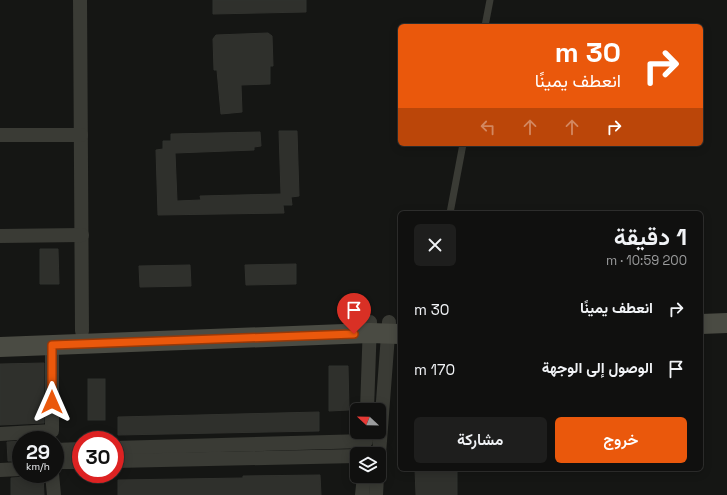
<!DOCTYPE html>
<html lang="ar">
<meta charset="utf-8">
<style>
:root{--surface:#10100f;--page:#1e1e1d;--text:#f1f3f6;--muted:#9c9d9e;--line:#30302f;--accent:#ea580c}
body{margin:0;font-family:"Space Grotesk",Vazirmatn,sans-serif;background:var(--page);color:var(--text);direction:rtl;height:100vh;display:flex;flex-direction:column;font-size:15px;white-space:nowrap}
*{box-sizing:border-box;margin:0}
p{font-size:13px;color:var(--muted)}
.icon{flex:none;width:22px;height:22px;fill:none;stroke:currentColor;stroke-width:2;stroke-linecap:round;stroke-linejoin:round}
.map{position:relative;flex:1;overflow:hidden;direction:ltr}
.sheet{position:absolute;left:398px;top:211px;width:305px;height:260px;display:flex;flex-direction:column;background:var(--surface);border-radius:6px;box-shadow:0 2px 10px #0003,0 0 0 1px var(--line);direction:rtl}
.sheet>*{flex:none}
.banner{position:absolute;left:398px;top:24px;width:305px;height:122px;border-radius:6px;box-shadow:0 2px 10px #0003,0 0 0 1px var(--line);direction:rtl;background:#ea580c;color:#fff;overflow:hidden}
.needle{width:26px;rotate:292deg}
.tools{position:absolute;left:350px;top:403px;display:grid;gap:8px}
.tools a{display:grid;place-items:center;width:36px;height:36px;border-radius:6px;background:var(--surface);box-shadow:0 2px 10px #0003,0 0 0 1px var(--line);font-size:20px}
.speed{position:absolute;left:12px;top:431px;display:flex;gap:8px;font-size:20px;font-weight:700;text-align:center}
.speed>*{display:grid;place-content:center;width:52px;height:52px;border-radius:50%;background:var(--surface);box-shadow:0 2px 10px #0003,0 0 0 1px var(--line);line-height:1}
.speed small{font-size:10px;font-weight:400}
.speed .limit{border:6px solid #d22;background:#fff;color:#111}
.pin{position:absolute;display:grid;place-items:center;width:34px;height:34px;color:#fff;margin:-41px -17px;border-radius:50% 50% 50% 0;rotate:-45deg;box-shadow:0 0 4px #0007}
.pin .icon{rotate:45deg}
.me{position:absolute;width:44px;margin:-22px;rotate:0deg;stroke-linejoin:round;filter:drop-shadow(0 0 3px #0008)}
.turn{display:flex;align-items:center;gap:14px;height:84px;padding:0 16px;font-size:18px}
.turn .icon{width:52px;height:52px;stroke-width:2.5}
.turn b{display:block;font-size:28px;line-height:34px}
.lanes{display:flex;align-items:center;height:38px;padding:0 16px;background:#0003;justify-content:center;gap:20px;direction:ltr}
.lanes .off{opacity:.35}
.round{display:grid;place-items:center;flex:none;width:42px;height:42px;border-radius:6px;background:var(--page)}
.overview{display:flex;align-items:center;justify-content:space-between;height:68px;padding:0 16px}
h1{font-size:24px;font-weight:600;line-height:30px}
.button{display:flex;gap:8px;margin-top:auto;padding:8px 16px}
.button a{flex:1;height:46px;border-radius:6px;background:var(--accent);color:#fff;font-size:16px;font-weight:600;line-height:46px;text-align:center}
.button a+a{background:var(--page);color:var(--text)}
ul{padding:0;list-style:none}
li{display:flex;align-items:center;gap:12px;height:60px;padding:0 16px}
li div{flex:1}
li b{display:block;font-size:15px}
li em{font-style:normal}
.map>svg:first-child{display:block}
</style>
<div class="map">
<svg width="727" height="495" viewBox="0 0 727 495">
<rect width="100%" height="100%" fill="#151614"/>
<g fill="#2f302c" stroke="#31322e">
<path d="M213,0H306V12L213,14Z"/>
<path d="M268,33L272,36L273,66H270V84L241,85L242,112L221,114L217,70H214L213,39L216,35Z"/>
<path d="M279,131H297L299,196L291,197L292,205H283L284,213L158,215L156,150L163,149V141H171V134L260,132L261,146L254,147V150L175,153L177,201L201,200L200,196L281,194Z"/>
<path d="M40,249H58L59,284H40Z"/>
<path d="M296,264V284L246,285L245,265Z"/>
<path d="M190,265L191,286L140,287L139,266Z"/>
<path d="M44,363V423L0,425V364Z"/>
<path d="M329,366H348L349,410L329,411Z"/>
<rect x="88" y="379" width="17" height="41"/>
<path d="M319,412V431L118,435V417Z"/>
<path d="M21,441V461H8L7,442Z"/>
<path d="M415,469H457V495H416Z"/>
<path d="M320,475L321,495H118V480L243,478V476Z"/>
<path d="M43,476L44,495H11V478Z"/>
</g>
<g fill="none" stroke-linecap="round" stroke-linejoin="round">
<g stroke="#3a3b35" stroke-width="7">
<path d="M485,26L490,0"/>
<path d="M450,213L463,144"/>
</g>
<g stroke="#3a3b35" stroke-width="14">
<path d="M80,0L82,331"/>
<path d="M0,135H81"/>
<path d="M0,236L82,235"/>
<path d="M367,410L370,322"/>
<path d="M0,434L52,431V345"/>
<path d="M115,448L366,441"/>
<path d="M55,450L81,449"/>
<path d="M379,454L389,322"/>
<path d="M115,461L357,456"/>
<path d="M55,462H81"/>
<path d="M0,470L21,469"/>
<path d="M52,474L54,495"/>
<path d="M362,495L364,476"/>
<path d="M376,495L377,476"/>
</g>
<g stroke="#4a4b43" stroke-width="20">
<path d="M701,324L727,323"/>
<path d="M0,347L370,333L400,334"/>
</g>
</g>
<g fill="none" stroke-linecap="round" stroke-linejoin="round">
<g stroke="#983908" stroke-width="10">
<path id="route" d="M52,402V345L354,334"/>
</g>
<use href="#route" stroke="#ea580c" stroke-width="7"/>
</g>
</svg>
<div class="tools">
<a><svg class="needle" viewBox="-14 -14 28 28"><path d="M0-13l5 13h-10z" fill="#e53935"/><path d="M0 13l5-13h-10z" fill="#9c9d9e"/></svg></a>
<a><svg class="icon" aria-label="layers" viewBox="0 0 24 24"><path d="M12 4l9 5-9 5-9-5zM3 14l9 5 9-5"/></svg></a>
</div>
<div class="speed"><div>29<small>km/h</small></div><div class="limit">30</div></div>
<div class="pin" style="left:354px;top:334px;background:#d93025"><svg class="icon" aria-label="arrive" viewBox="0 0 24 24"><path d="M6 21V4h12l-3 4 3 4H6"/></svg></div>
<svg class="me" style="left:52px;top:402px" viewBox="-20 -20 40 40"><path d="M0-17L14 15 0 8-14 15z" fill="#ea580c" stroke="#fff" stroke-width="4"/></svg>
<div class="banner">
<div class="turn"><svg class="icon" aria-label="right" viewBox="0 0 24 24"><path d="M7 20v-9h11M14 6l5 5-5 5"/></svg><div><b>30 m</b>انعطف يمينًا</div></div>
<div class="lanes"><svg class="icon off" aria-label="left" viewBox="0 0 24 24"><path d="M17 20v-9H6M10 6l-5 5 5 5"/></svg><svg class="icon off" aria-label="ahead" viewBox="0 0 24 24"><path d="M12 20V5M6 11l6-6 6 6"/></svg><svg class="icon off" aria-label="ahead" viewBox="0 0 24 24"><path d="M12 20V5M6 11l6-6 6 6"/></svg><svg class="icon" aria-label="right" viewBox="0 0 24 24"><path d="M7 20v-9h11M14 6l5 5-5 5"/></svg></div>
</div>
<section class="sheet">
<div class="overview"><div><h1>1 دقيقة</h1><p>200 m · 10:59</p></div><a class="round"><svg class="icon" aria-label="close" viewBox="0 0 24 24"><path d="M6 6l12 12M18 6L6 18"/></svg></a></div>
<ul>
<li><svg class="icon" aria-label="right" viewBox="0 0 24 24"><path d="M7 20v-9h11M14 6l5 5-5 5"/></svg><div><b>انعطف يمينًا</b></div><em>30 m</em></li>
<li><svg class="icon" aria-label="arrive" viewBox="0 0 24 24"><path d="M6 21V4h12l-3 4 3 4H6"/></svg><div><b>الوصول إلى الوجهة</b></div><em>170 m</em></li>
</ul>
<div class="button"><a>خروج</a><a>مشاركة</a></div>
</section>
</div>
